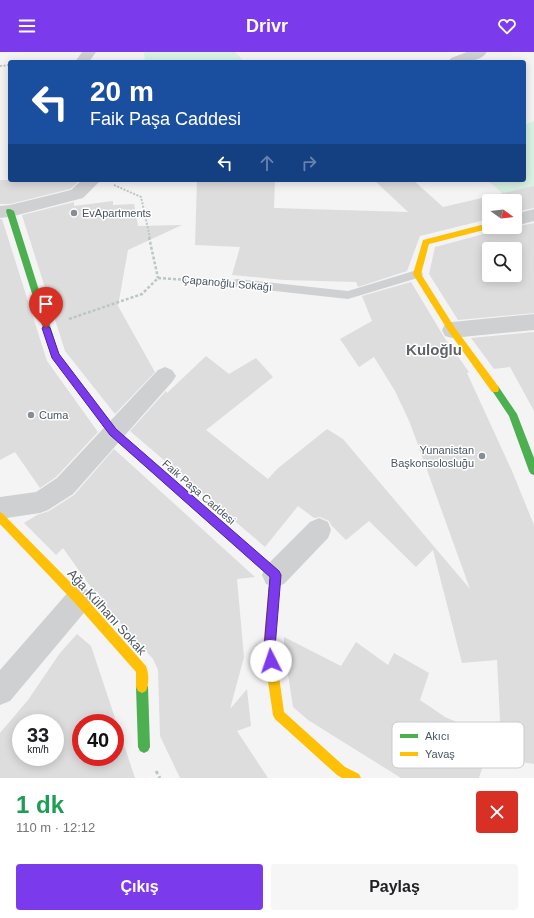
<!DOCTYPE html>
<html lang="tr">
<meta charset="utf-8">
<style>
:root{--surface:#fff;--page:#f6f6f6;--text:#202124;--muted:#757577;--accent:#7c3aed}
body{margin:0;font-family:Arial,sans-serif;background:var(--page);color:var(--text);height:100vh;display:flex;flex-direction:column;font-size:15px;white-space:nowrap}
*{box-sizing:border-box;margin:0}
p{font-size:13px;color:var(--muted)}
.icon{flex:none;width:22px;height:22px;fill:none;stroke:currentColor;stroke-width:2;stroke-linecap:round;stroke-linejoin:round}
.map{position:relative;height:726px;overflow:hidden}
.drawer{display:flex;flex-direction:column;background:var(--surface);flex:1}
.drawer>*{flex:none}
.hud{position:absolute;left:8px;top:8px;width:518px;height:122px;border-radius:4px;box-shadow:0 2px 10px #0003;background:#1a4fa0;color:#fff;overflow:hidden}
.needle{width:26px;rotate:104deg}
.controls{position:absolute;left:482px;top:142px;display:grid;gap:8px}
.controls a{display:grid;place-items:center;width:40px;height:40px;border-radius:4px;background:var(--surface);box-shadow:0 2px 10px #0003;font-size:20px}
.speed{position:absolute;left:12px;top:662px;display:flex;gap:8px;font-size:20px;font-weight:700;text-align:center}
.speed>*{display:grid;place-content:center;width:52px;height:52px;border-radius:50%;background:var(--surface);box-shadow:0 2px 10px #0003;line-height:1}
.speed small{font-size:10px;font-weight:400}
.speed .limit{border:6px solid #d22;background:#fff;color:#111}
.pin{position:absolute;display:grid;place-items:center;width:34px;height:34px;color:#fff;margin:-41px -17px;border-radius:50% 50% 50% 0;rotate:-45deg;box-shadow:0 0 4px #0007}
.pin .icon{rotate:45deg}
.me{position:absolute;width:44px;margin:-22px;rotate:356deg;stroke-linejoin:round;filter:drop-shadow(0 0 3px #0008)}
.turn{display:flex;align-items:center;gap:14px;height:84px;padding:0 16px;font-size:18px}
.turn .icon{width:52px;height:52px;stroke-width:2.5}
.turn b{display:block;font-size:28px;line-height:34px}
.lanes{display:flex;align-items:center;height:38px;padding:0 16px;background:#0003;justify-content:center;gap:20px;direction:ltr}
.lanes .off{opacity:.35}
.round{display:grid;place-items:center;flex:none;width:42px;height:42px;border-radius:4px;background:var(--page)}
.head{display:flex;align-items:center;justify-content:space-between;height:68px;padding:0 16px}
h1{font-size:24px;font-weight:600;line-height:30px;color:#1e9e55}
.button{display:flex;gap:8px;margin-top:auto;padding:8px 16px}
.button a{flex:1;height:46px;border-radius:4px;background:var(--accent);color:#fff;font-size:16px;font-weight:600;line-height:46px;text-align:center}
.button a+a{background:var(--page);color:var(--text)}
header{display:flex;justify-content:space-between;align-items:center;height:52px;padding:0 16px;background:var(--accent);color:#fff;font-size:18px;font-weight:600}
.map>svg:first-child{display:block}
</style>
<header><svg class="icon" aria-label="menu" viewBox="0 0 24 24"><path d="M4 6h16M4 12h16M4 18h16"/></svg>Drivr<svg class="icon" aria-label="heart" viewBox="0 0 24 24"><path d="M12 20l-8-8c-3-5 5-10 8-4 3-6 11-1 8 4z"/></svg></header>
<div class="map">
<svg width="534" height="726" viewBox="0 0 534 726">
<rect width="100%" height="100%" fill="#f4f4f4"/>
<g fill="#d9f2e3">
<path d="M144,0H235L245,10H145Z"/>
<path d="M534,69V134L508,146L487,128H524V73Z"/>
</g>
<g fill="#ddddde" fill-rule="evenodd">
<path d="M0,128H77V131L70,137L10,152H0Z"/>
<path d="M197,128H275L274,156L408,160L374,128H413L443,155L534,134V156L515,160V149H489V167L420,184L407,219L358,235L356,230L284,228L232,223L240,195L195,193Z"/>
<path d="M113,149V153L134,152L138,174L182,173L128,198L118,254L155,320L115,362L65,299L22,163L74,150V154Z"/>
<path d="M0,167H2L47,309L98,380L56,425L40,436L15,400L0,408Z"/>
<path d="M534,171V261L458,268L429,222L435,195L495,179L498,175H515ZM489,197H515V223H489Z"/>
<path d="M411,230L444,285L469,320L467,321L512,419L534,473V712L486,704L479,726H401L308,668L293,655L284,596V585L341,614L356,590L388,613L394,601L429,621L420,648L445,665L501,689L497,608L462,611L433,498L416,515L369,469L346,488L331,473L329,469L320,465L314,466L298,454L265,495L130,379L166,339L167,341L206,304L229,322L256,306L273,325L206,378L268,427L277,417L327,377L343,387L470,537L410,371L395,339L374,305L359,315L340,287L372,269L362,244Z"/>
<path d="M534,280V359L510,315L494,317L471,286Z"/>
<path d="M114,397L255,525L237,527L244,605L230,657L247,637L251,674L237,679L268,726H180L160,684L158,618L153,607L103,552L63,496L56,503L24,471L37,463L49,459L74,443Z"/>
<path d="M77,582L91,594L135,726H0V681L28,648L60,601ZM21,671H55V705H21ZM81,671H115V705H81Z"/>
</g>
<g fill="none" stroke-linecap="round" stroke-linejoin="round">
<g stroke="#bcc7c4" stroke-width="2" stroke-dasharray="2 1.5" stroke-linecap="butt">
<path d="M0,14L10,13"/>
<path d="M114,133L141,145L150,186"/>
</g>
<g stroke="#bcc7c4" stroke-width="2.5" stroke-dasharray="3 2" stroke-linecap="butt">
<path d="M149,185L158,226"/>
<path d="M158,226L219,230"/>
<path d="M69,267L142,242L158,226"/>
</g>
<path stroke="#bcc7c4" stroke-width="3" stroke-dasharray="3.5 2.5" stroke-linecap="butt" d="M156,719L160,726"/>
<path fill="#ced0d2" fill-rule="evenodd" d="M417,218L421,219L423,222L421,225L348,247L237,235L233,234L231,231L233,228L237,227L348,239Z"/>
<g fill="#ced0d2" fill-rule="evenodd">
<path d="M82,0H96L89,10H75Z"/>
<path d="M467,0H487C481,10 459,12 449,9L451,6Z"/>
<path d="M82,128H101L83,146L10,165L0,166V154L10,153L71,138Z"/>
<path d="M534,157V169L515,174V162Z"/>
<path d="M534,262V278L452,286L445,284L442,278L445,272L452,270Z"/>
<path d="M165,315L172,318L176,324L172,330L73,442L48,458L40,461L0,467V445L36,440L57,426L158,318Z"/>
<path d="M319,466L328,470L331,478L328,486L284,532L275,535L266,532L262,523L266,514L310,470Z"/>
<path d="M79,534L88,538L92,547L88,556L10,649L0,653V618L70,538Z"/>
</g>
<g fill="#4caf50" fill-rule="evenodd">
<path d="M7,157H10L14,159L59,302L116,377L279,519L280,523L277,545L273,546L269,545L268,541L270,525L110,383L52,305L6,159Z"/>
<path d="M495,333L498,334L517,362L534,406V423L531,422L529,419L509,364L491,337L492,334Z"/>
<path d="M142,629L146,631L148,635L150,695L148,699L144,701L140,699L138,695L136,635L138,631Z"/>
</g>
<g fill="#ffc107" fill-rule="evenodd">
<path d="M489,171V175L492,176L429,192L421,222L455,276L498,334L499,337L498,340H492L449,280L413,222L423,188Z"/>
<path d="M0,460L3,462L83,543L146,614C149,621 149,632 146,639L142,641L138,639L136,635V620L75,551L0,472Z"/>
<path d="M273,536L277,537L278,541L275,596L284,660L345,715L359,722L361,726H342L337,723L275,667L273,663L263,596L268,541L269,537Z"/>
</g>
</g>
<path fill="#7c3aed" stroke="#51269a" d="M46,273L50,276L59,302L116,377L279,519L281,523L275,596L277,609L275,613L271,615L267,613L264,596L270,525L110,383L52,306L42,276Z"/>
<g fill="#868d94" stroke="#fff" stroke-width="1.5">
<circle cx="74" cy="161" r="4"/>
<circle cx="31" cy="363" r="4"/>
<circle cx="482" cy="404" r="4"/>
</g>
<g text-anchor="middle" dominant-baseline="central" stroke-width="3" stroke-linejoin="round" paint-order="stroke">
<g font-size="11" fill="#4a5661" stroke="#fff" text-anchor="start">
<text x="82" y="161">EvApartments</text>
<text x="39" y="363">Cuma</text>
<text x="474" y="398" text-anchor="end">Yunanistan<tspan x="474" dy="13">Başkonsolosluğu</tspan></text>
</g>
<g font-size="11" fill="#4a5661" stroke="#fff">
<text transform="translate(227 231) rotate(5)">Çapanoğlu Sokağı</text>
<text transform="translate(199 440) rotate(41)">Faik Paşa Caddesi</text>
</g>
<g font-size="13" fill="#4a5661" stroke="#fff">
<text transform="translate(107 560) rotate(48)">Ağa Külhanı Sokak</text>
</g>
<g font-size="15" font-weight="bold" fill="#5f6368" stroke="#fff">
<text x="434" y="297">Kuloğlu</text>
</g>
</g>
<rect x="392" y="670" width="132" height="46" rx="6" fill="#fff" stroke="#c9ccd0" stroke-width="1"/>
<rect x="400" y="682" width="18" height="4" fill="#4caf50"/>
<rect x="400" y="700" width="18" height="4" fill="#ffc107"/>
<g font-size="11" fill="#4a5661">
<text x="425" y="688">Akıcı</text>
<text x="425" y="706">Yavaş</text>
</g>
</svg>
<div class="controls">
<a><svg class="needle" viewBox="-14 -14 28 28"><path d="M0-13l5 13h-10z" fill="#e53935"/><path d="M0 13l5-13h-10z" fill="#757577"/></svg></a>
<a><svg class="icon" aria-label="search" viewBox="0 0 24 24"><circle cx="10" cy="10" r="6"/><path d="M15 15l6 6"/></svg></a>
</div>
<div class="speed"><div>33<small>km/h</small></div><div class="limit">40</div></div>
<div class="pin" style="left:46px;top:276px;background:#d93025"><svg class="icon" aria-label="arrive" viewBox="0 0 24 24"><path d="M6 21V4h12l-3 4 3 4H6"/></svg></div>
<svg class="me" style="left:271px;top:609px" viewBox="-20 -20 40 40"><circle r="19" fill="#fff"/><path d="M0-13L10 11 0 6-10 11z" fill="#7c3aed"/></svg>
<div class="hud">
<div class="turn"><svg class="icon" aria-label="left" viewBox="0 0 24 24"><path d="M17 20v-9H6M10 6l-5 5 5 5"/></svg><div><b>20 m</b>Faik Paşa Caddesi</div></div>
<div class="lanes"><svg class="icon" aria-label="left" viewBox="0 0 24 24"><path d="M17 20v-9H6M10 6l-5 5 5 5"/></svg><svg class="icon off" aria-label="ahead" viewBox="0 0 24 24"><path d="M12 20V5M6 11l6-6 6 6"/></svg><svg class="icon off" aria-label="right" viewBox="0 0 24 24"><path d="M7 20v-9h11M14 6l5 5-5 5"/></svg></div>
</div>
</div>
<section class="drawer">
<div class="head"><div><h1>1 dk</h1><p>110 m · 12:12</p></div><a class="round" style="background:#d93025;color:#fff"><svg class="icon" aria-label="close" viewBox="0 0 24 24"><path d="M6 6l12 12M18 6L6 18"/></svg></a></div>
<div class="button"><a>Çıkış</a><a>Paylaş</a></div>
</section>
